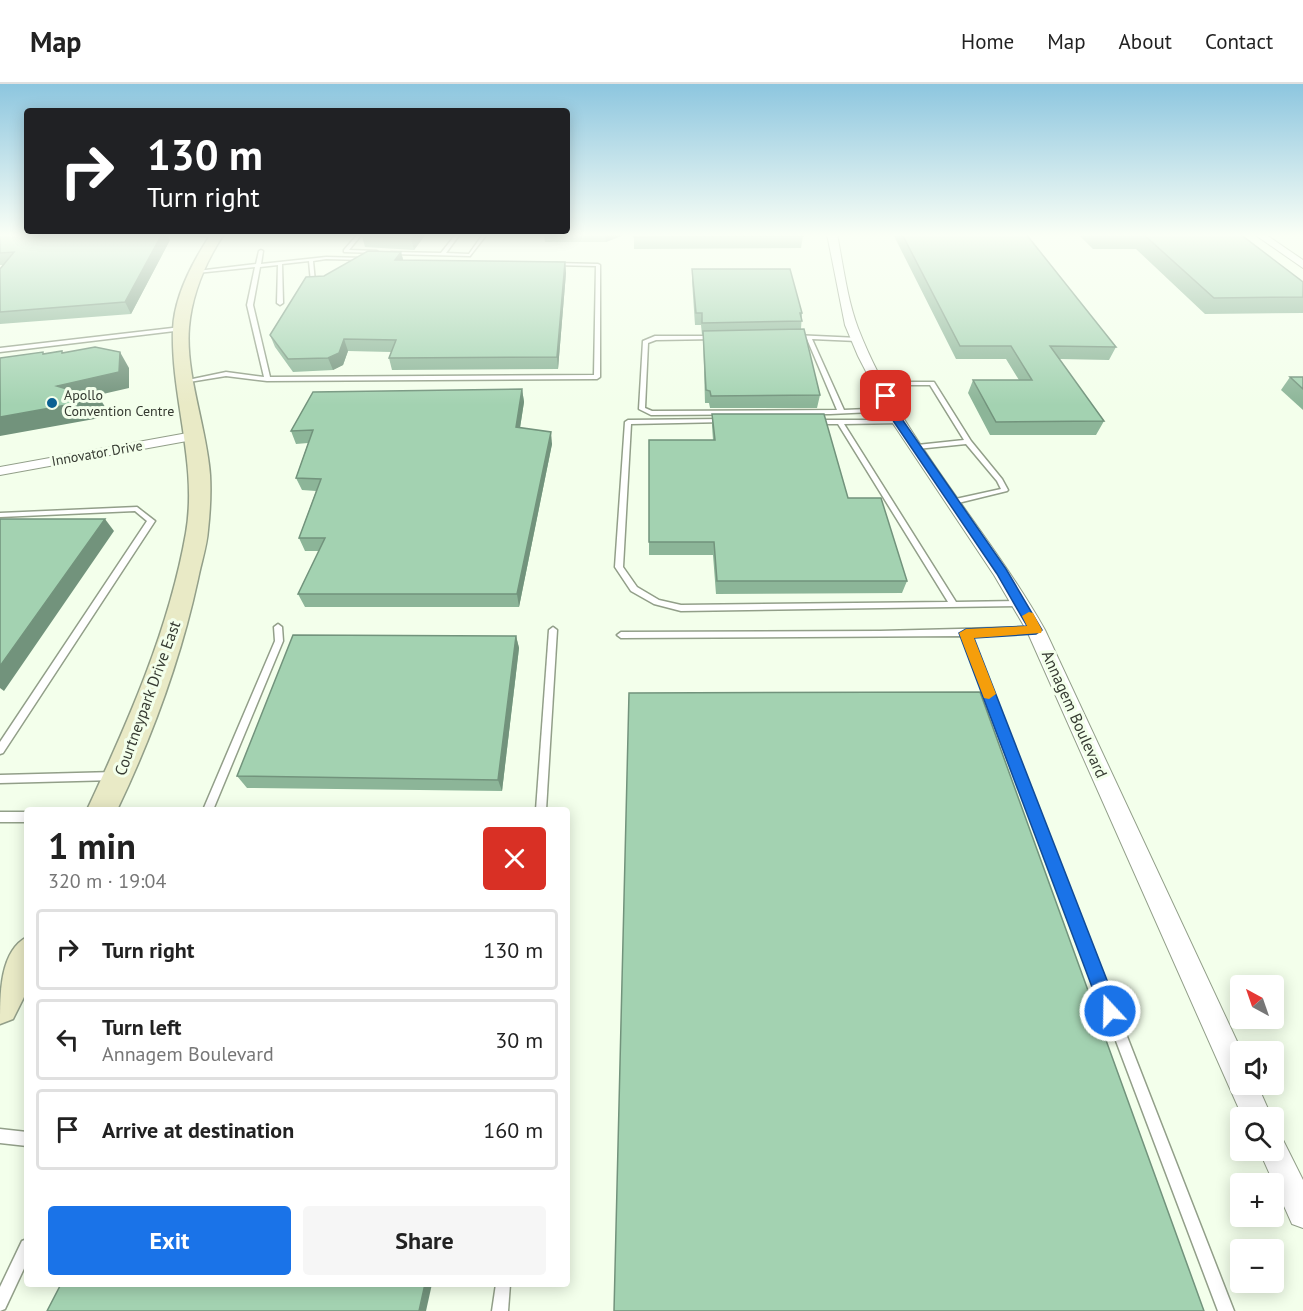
<!DOCTYPE html>
<meta charset="utf-8">
<style>
:root{--surface:#fff;--page:#f6f6f6;--text:#222;--muted:#767676;--line:#e0e0e0;--accent:#1a73e8}
body{margin:0;font-family:"PT Sans",sans-serif;background:var(--page);color:var(--text);height:100vh;display:flex;flex-direction:column;font-size:22px;white-space:nowrap}
*{box-sizing:border-box;margin:0}
p{font-size:20px;color:var(--muted)}
.icon{flex:none;width:33px;height:33px;fill:none;stroke:currentColor;stroke-width:2;stroke-linecap:round;stroke-linejoin:round}
.map{position:relative;flex:1;overflow:hidden}
.sheet{position:absolute;left:24px;top:723px;width:546px;height:480px;display:flex;flex-direction:column;background:var(--surface);border-radius:6px;box-shadow:0 3px 15px #0003}
.sheet>*{flex:none}
.top-card{position:absolute;left:24px;top:24px;width:546px;height:126px;border-radius:6px;box-shadow:0 3px 15px #0003;background:#202124;color:#fff;overflow:hidden}
.needle{width:39px;rotate:320deg}
.fabs{position:absolute;left:1230px;top:891px;display:grid;gap:12px}
.fabs a{display:grid;place-items:center;width:54px;height:54px;border-radius:6px;background:var(--surface);box-shadow:0 3px 15px #0003;font-size:30px}
.pin{position:absolute;display:grid;place-items:center;width:51px;height:51px;color:#fff;margin:-26px;border-radius:12px;box-shadow:0 3px 9px #0006}
.me{position:absolute;width:66px;margin:-33px;rotate:339deg;stroke-linejoin:round;filter:drop-shadow(0 0 4px #0008)}
.turn{display:flex;align-items:center;gap:21px;height:126px;padding:0 24px;font-size:27px}
.turn .icon{width:78px;height:78px;stroke-width:2.5}
.turn b{display:block;font-size:42px;line-height:51px}
.round{display:grid;place-items:center;flex:none;width:63px;height:63px;border-radius:6px;background:var(--page)}
.head{display:flex;align-items:center;justify-content:space-between;height:102px;padding:0 24px}
h1{font-size:36px;font-weight:700;line-height:45px}
.action{display:flex;gap:12px;margin-top:auto;padding:12px 24px}
.action a{flex:1;height:69px;border-radius:6px;background:var(--accent);color:#fff;font-size:24px;font-weight:700;line-height:69px;text-align:center}
.action a+a{background:var(--page);color:var(--text)}
ul{padding:0;list-style:none}
li{display:flex;align-items:center;gap:18px;height:81px;margin:0 12px 9px;padding:0 12px;border:3px solid var(--line);border-radius:6px}
li div{flex:1}
li b{display:block;font-size:22px}
li em{font-style:normal}
header{display:flex;align-items:center;gap:36px;box-sizing:border-box;height:84px;padding:0 30px;background:var(--surface);border-bottom:2px solid var(--line)}
header strong{font-size:28px}
nav{display:flex;gap:33px;margin-inline-start:auto;font-size:21px}
.map>svg:first-child{display:block}
</style>
<header>
<strong>Map</strong>
<nav><a>Home</a><a>Map</a><a>About</a><a>Contact</a></nav>
</header>
<div class="map">
<svg width="1303" height="1227" viewBox="0 0 1303 1227">
<rect width="100%" height="100%" fill="#f3ffeb"/>
<g fill="none" stroke-linecap="round" stroke-linejoin="round">
<g stroke="#929f89" stroke-width="3">
<g id="service">
<path d="M183,150H200L217,152L215,153Z"/>
<path d="M358,150H362L349,166L377,167L379,169L344,168V166Z"/>
<path d="M456,150H460L446,169L469,170L483,150H487L470,172L391,170L389,169L391,168L441,169Z"/>
<path d="M261,166L263,167L261,180L326,173L364,174L366,175L364,176L326,175L313,177L315,198L313,199L311,198L309,177L282,180L283,219L280,221L277,219L278,181L260,183L253,221L270,293L594,291L596,182L553,181V180L555,179L598,180L600,181V293L597,295L267,297L226,292L183,299V297L226,288L264,293L247,221L255,183L197,189L195,188L197,187L256,180L259,167Z"/>
<path d="M181,243L184,245L183,246L0,268V264Z"/>
<path d="M794,251L859,254V256L857,257L812,255L844,326L892,324L895,326L894,327L830,330L651,331L639,325L643,257L655,252H714L716,253V255L656,256L648,259L645,324L652,327L837,326L807,255L792,254V252Z"/>
<path d="M877,298H934L971,357L1002,395L1008,406L1007,407L954,420H951V416L1001,405L997,397L966,360L917,365L914,363L917,361L964,356L930,301H879L877,300Z"/>
<path d="M724,335L726,336V338L631,340L623,483L637,503L659,516L681,521L948,518L838,340H815L812,338L815,336H899L902,338L901,339L844,340L956,518L1022,517L1025,518L1026,520L1025,522L681,527L654,520L631,507L615,483L625,338L628,336Z"/>
<path d="M137,423L155,437L3,669L0,670V658L147,437L135,427L0,433V429Z"/>
<path d="M278,540L282,543L283,557L213,726H203L275,557L274,543Z"/>
<path d="M553,543L557,546L546,726H536L549,546Z"/>
<path d="M1036,543L1040,546L1036,549L971,552L1234,1227H1218L963,552L621,554L617,551L621,548L880,547Z"/>
<path d="M115,688L118,689L120,692L118,695L115,696L0,699V691Z"/>
<rect x="0" y="728" width="27" height="10"/>
<path d="M0,1045L27,1048V1062L0,1059Z"/>
<path d="M27,1155V1178L5,1225L0,1227V1203L22,1157Z"/>
<path d="M496,1200H510L508,1227H492Z"/>
</g>
</g>
<g stroke="#929f89" stroke-width="2">
<g id="minor">
<path d="M827,150H837C843,180 847,215 858,244C901,355 987,443 1045,546L1242,968L1240,1000H1257L1272,1034H1243L1027,547L994,491L892,338L858,272L845,241Z"/>
<path d="M1254,150H1265L1303,176V184Z"/>
<path d="M193,348L198,349L200,352L198,355L0,391V383Z"/>
<path d="M1274,1052L1283,1056L1303,1096V1144L1292,1140L1259,1066H1274Z"/>
</g>
</g>
<g stroke="#929f89" stroke-width="3">
<g id="secondary">
<path d="M211,150H224C206,177 192,210 189,243C185,290 207,345 210,391C211,409 210,428 208,446C207,462 201,479 198,495C181,574 152,653 117,726H87C128,638 169,546 186,449C198,380 171,314 173,246C174,213 193,177 211,150Z"/>
<path d="M27,853V907L13,935L0,940C0,909 0,867 27,853Z"/>
</g>
</g>
<use href="#service" fill="#fff" fill-rule="evenodd"/>
<use href="#minor" fill="#fff" fill-rule="evenodd"/>
<use href="#secondary" fill="#e9eac6" fill-rule="evenodd"/>
</g>
<g fill="#8cb598">
<path d="M0,150L170,156L131,230L0,240V185L3,181H0Z"/>
<path d="M363,150H452L450,151L426,150L414,166L365,163L362,152Z"/>
<path d="M544,150H626L606,158H545Z"/>
<path d="M634,150L803,152L801,164L634,165Z"/>
<path d="M893,150H1026L1116,263L1109,276L1059,275L1104,337L1096,351H990L968,309L973,296H1019L1006,275H956Z"/>
<path d="M1078,150H1240L1303,198V229L1205,230L1136,165H1093Z"/>
<path d="M401,168L403,176L565,178L566,189L558,285L392,286L389,274L391,268L348,267L343,281L333,286L293,288L275,263L270,251L324,192Z"/>
<path d="M692,185L802,229L801,245L820,311L817,324H710L709,319H705L703,251H702L701,241H695L692,197Z"/>
<path d="M1290,293H1303V326L1281,306Z"/>
<path d="M522,305L524,318L520,344L552,360L519,523H305L298,510L319,467H305L299,454L316,407L302,406L296,394L308,359L296,360L291,347Z"/>
<path d="M712,330L848,414L907,497L902,509L716,510L713,471H649V356H713L712,342Z"/>
<path d="M516,552L519,564L502,707L247,704L237,692Z"/>
</g>
<g fill="#72937c">
<path d="M162,150H167L170,156L131,230L125,218Z"/>
<path d="M416,150H426L414,166L411,155Z"/>
<path d="M605,150H626L606,158Z"/>
<path d="M401,168L404,179L395,176Z"/>
<path d="M565,178L566,189L558,285L557,273Z"/>
<path d="M344,255L348,267L343,281L333,286L328,274Z"/>
<path d="M120,268L129,284V304L68,318L57,302Z"/>
<path d="M522,305L524,318L518,356L516,343Z"/>
<path d="M100,315L111,332L0,352V333Z"/>
<path d="M551,348L552,360L519,523L517,510Z"/>
<path d="M105,435L114,447L4,607L0,604V582Z"/>
<path d="M516,552L519,564L502,707L498,696Z"/>
<path d="M425,1200H432L426,1227H419Z"/>
</g>
<g fill="#a3d2b1" stroke="#72937c" stroke-width="1.5">
<path d="M0,150H162L125,218L0,228V185L14,168L0,169Z"/>
<path d="M363,150H416L411,155L362,152Z"/>
<path d="M634,150H802L803,152L634,153Z"/>
<path d="M902,150H1026L1116,263L1050,262L1104,337L996,338L973,296H1032L1011,262H960Z"/>
<path d="M1099,150H1240L1303,198V213L1214,214L1143,150Z"/>
<path d="M368,167L401,168L395,176L565,178L557,273L389,274L396,256L344,255L339,269L328,274L288,275L270,251L306,193L324,192Z"/>
<path d="M692,185H790L802,229H800L802,237L702,239V229H696Z"/>
<path d="M804,245L820,311L711,312L710,307L706,306L703,247Z"/>
<path d="M95,263L120,268L119,288L57,302L100,315L0,333V274L43,268V270L62,267V269Z"/>
<path d="M1290,293H1303V305Z"/>
<path d="M522,305L516,343L551,348L517,510H298L325,454H299L321,395L296,394L313,346L291,347L313,308Z"/>
<path d="M712,330H824L848,414H881L907,497H717L714,458H649V356H715Z"/>
<path d="M0,435H105L0,582Z"/>
<path d="M293,551L516,552L498,696L237,692Z"/>
<path d="M980,608L1204,1227H614L629,609Z"/>
<path d="M61,1200H425L419,1227H47Z"/>
</g>
<linearGradient id="sky" x2="0" y2="1"><stop stop-color="#8dc6df"/><stop offset="0.47" stop-color="#fafff6"/><stop offset="1" stop-color="#fafff6" stop-opacity="0"/></linearGradient>
<rect width="1303" height="321" fill="url(#sky)"/>
<path fill="#1a73e8" stroke="#114b97" stroke-width="1.5" d="M882,310L890,312L904,338L1006,485L1042,546L1036,550L974,554L1119,927L1117,933L1110,936L1104,933L1101,927L959,549L966,545L1027,542L997,490L894,338L881,312Z"/>
<path fill="#f59e0b" d="M1029,528L1033,529L1042,546L1041,549L974,554L996,610L989,615L984,614L959,549L966,545L1027,542L1022,532Z"/>
<circle fill="#0c6293" stroke="#f3ffeb" stroke-width="2" cx="52" cy="319" r="6"/>
<g text-anchor="middle" dominant-baseline="central" stroke-width="6" stroke-linejoin="round" paint-order="stroke">
<g font-size="14" fill="#363b32" stroke="#f3ffeb" text-anchor="start">
<text x="64" y="311">Apollo<tspan x="64" dy="16">Convention Centre</tspan></text>
</g>
<g font-size="14" fill="#363b32" stroke="#f3ffeb">
<text transform="translate(97 369) rotate(-10)">Innovator Drive</text>
</g>
<g font-size="16" fill="#363b32" stroke="#f3ffeb">
<text transform="translate(147 614) rotate(-70)">Courtneypark Drive East</text>
<text transform="translate(1075 630) rotate(66)">Annagem Boulevard</text>
</g>
</g>
</svg>
<div class="fabs">
<a><svg class="needle" viewBox="-14 -14 28 28"><path d="M0-13l5 13h-10z" fill="#e53935"/><path d="M0 13l5-13h-10z" fill="#767676"/></svg></a>
<a><svg class="icon" aria-label="sound" viewBox="0 0 24 24"><path d="M4 9h4l5-4v14l-5-4H4zM17 9q2 3 0 6"/></svg></a>
<a><svg class="icon" aria-label="search" viewBox="0 0 24 24"><circle cx="10" cy="10" r="6"/><path d="M15 15l6 6"/></svg></a>
<a>+</a>
<a>−</a>
</div>
<div class="pin" style="left:886px;top:312px;background:#d93025"><svg class="icon" aria-label="arrive" viewBox="0 0 24 24"><path d="M6 21V4h12l-3 4 3 4H6"/></svg></div>
<svg class="me" style="left:1110px;top:927px" viewBox="-20 -20 40 40"><circle r="17" fill="#1a73e8" stroke="#fff" stroke-width="3"/><path d="M0-11L8 9 0 5-8 9z" fill="#fff"/></svg>
<div class="top-card">
<div class="turn"><svg class="icon" aria-label="right" viewBox="0 0 24 24"><path d="M7 20v-9h11M14 6l5 5-5 5"/></svg><div><b>130 m</b>Turn right</div></div>
</div>
<section class="sheet">
<div class="head"><div><h1>1 min</h1><p>320 m · 19:04</p></div><a class="round" style="background:#d93025;color:#fff"><svg class="icon" aria-label="close" viewBox="0 0 24 24"><path d="M6 6l12 12M18 6L6 18"/></svg></a></div>
<ul>
<li><svg class="icon" aria-label="right" viewBox="0 0 24 24"><path d="M7 20v-9h11M14 6l5 5-5 5"/></svg><div><b>Turn right</b></div><em>130 m</em></li>
<li><svg class="icon" aria-label="left" viewBox="0 0 24 24"><path d="M17 20v-9H6M10 6l-5 5 5 5"/></svg><div><b>Turn left</b><p>Annagem Boulevard</p></div><em>30 m</em></li>
<li><svg class="icon" aria-label="arrive" viewBox="0 0 24 24"><path d="M6 21V4h12l-3 4 3 4H6"/></svg><div><b>Arrive at destination</b></div><em>160 m</em></li>
</ul>
<div class="action"><a>Exit</a><a>Share</a></div>
</section>
</div>
